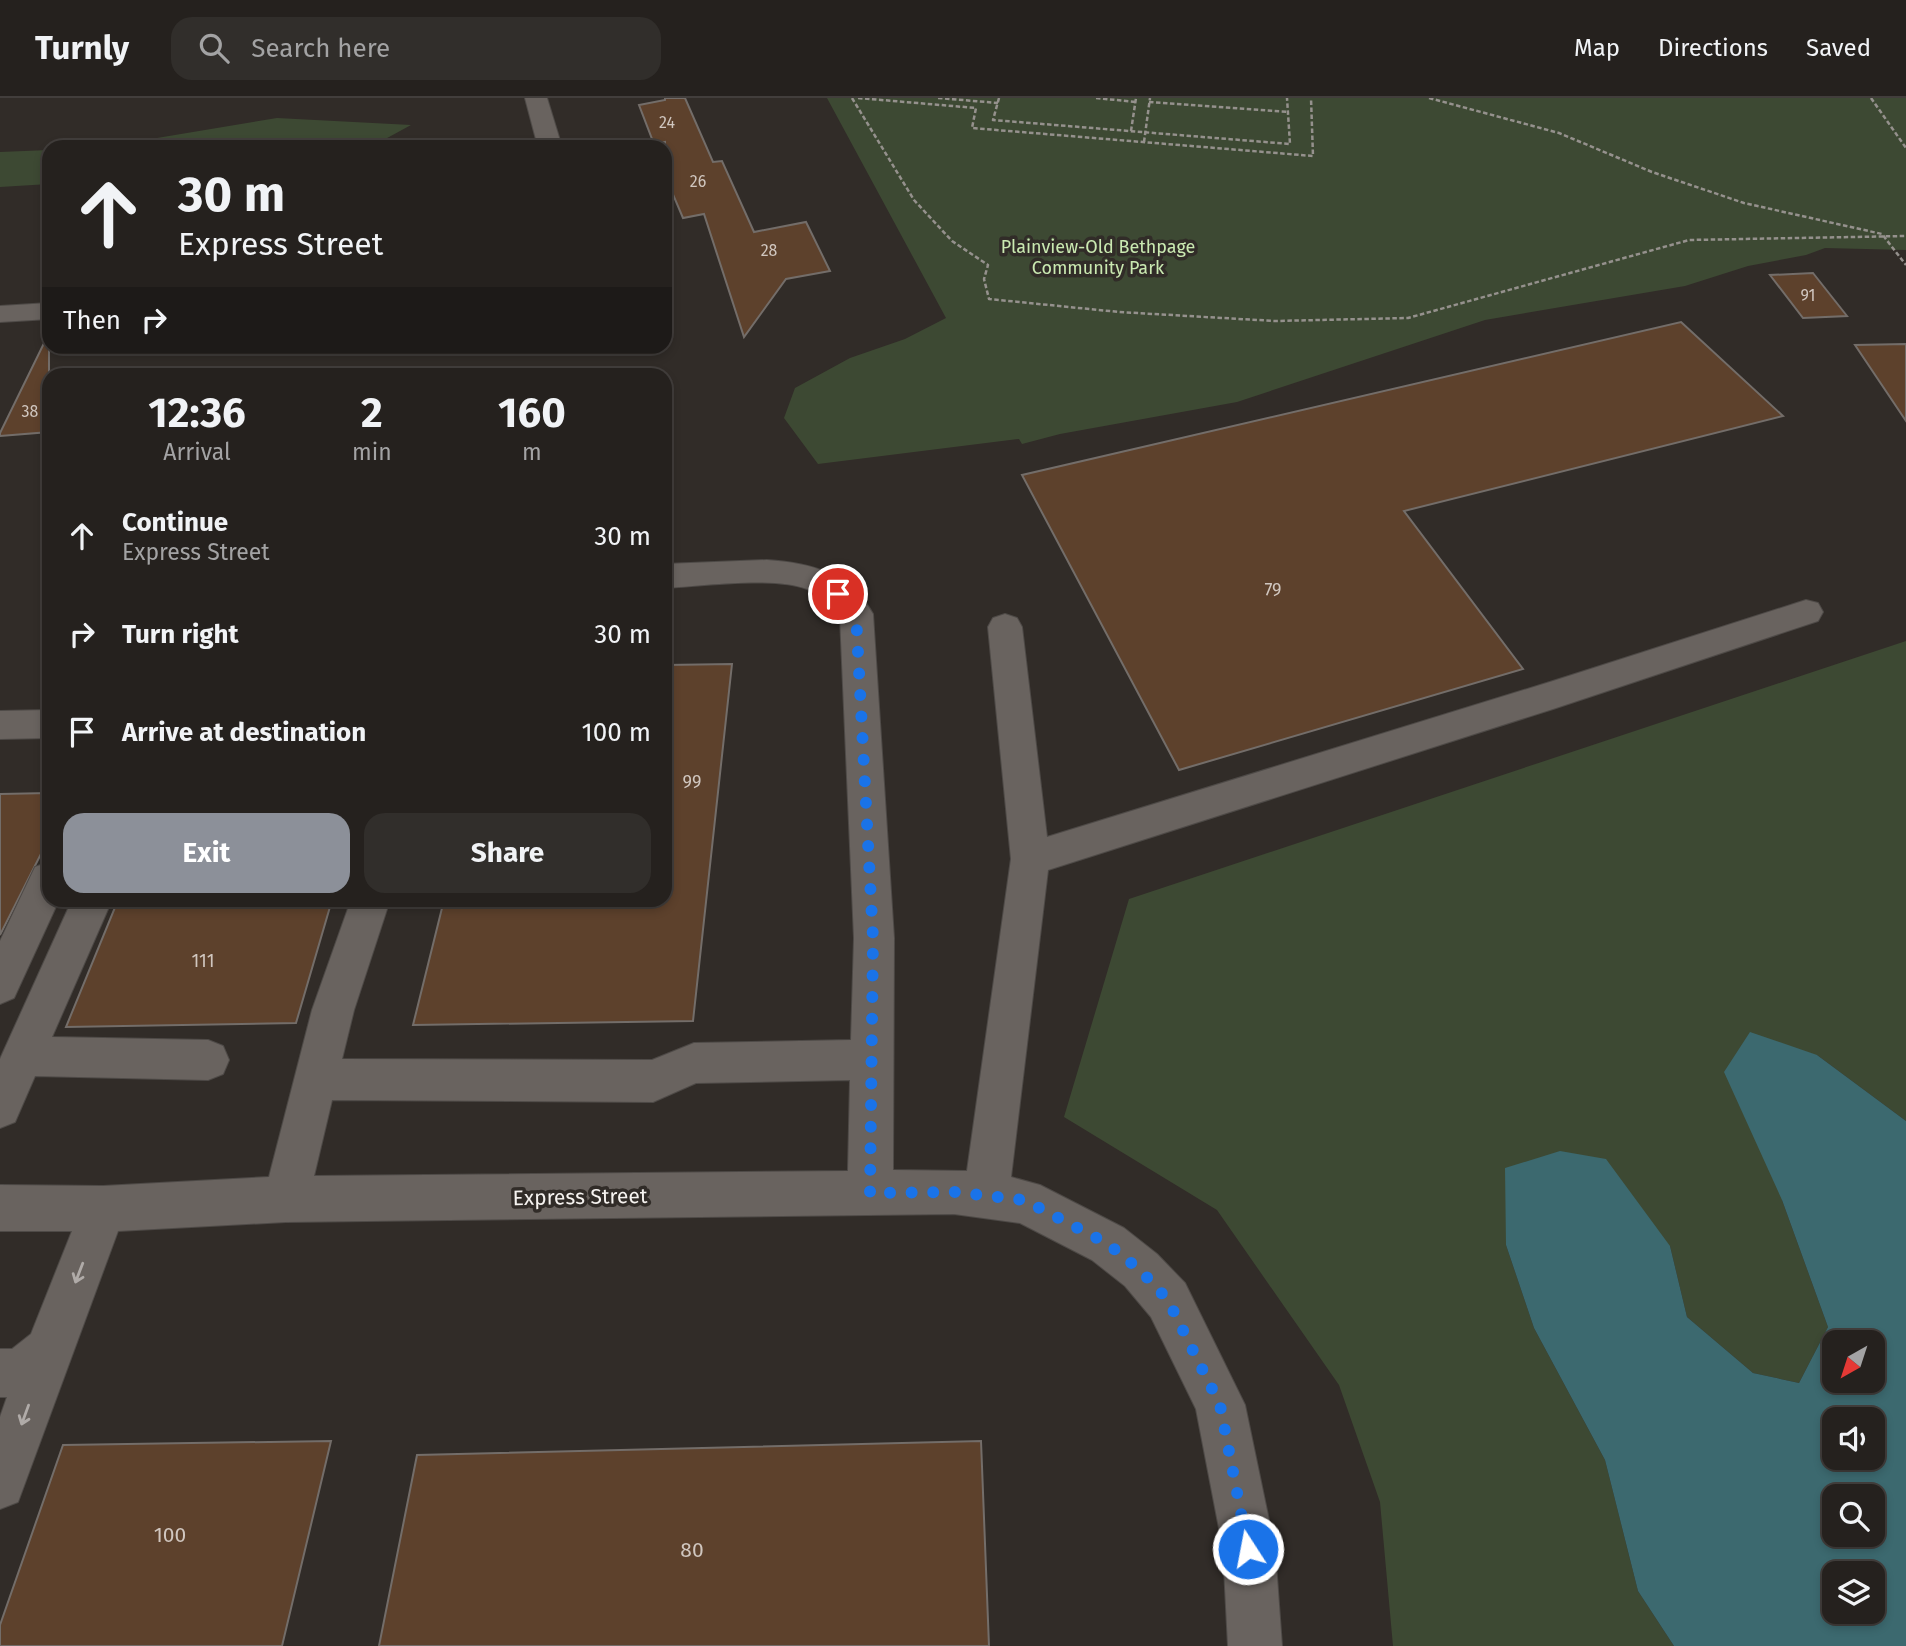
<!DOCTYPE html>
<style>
:root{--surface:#25211e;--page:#312e2b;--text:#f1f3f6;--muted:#a3a3a4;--line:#423e3c;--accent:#8c9099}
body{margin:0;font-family:"Fira Sans",sans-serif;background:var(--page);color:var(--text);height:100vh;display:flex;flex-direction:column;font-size:26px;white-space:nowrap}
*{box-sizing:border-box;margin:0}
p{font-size:23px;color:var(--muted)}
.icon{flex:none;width:38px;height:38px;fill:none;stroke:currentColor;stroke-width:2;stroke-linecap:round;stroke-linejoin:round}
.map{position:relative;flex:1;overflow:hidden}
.side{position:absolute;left:42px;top:270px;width:630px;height:539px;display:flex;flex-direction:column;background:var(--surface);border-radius:21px;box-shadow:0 4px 10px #0003,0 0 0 2px var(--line)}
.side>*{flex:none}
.guide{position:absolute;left:42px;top:42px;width:630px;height:214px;border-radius:21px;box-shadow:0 4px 10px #0003,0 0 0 2px var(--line);background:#25211e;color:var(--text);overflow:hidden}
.needle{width:46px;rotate:219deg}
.fabs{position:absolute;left:1822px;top:1232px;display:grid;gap:14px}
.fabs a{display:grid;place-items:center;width:63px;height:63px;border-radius:14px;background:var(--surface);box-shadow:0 4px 10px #0003,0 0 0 2px var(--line);font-size:35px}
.pin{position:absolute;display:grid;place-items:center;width:60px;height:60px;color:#fff;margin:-30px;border:4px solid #fff;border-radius:50%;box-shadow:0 2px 7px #0007}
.me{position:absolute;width:77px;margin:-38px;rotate:349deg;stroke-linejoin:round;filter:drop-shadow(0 0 5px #0008)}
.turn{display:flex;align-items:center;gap:24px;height:147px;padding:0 21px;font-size:32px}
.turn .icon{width:91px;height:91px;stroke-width:2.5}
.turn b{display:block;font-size:49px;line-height:60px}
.then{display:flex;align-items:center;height:66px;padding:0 21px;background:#0003;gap:14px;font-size:26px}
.eta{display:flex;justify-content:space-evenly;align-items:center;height:119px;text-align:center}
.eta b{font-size:42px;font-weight:700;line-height:49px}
.button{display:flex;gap:14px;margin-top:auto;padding:14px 21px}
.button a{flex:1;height:80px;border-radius:21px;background:var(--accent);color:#fff;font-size:28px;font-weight:700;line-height:80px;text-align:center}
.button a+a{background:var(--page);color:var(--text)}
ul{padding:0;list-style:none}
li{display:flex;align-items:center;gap:21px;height:98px;padding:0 21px}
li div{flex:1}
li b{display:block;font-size:26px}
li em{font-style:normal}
header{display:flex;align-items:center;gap:42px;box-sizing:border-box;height:98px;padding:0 35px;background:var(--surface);border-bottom:2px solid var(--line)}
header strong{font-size:33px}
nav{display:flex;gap:38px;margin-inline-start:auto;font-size:24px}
.search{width:490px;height:63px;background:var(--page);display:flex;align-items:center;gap:18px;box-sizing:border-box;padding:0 24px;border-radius:21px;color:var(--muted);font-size:26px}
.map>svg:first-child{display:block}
</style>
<header>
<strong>Turnly</strong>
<div class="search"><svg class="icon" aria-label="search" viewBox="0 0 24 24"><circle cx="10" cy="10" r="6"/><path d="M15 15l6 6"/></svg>Search here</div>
<nav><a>Map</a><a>Directions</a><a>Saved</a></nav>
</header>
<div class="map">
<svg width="1906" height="1548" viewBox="0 0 1906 1548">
<rect width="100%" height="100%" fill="#312c28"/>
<g fill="#3d4933">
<path d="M827,0H1906V152L1825,150L1806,157L1748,168L1685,188L1485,222L1237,304L1060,336L1022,346L1019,341L818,366L784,320L795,290L850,260L905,241L946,220Z"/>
<path d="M277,20L411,27L378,45L362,49H83L127,45Z"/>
<path d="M49,52V86L0,89V54Z"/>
<path d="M1906,543V1023L1817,957L1782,1102L1828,1229L1799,1285L1753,1275L1687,1219L1670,1148L1506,1147L1534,1230L1605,1362L1638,1493L1674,1548H1393L1380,1404L1339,1287L1217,1112L1064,1019L1129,801Z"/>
</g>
<path fill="#3c696f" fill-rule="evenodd" d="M1750,934L1817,957L1906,1023V1548H1674L1638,1493L1605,1362L1534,1230L1506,1147L1505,1070L1560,1053L1606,1061L1670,1148L1687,1219L1753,1275L1799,1285L1828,1229L1782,1102L1724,974ZM1834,1244H1872V1283H1834ZM1834,1321H1872V1360H1834ZM1834,1398H1872V1437H1834ZM1834,1475H1872V1514H1834Z"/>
<g fill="#5d412c" stroke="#736d69" stroke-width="2">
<path d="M665,0H685L713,64L722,63L754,134L806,124L830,173L786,181L744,239L704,116L683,120L672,94L665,95V44L654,46L639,7L665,2Z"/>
<path d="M1813,175L1847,218L1803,220L1770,177Z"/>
<path d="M1681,224L1783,318L1404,413L1523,571L1179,672L1022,377Z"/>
<path d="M49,235V334L0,338V335Z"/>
<path d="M1906,246V323L1855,247Z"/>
<path d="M732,566L693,923L413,927L444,802H665V567Z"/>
<path d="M49,695V740L0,837V696Z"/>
<path d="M118,802H332L296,925L66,929Z"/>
<path d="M331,1343L282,1548H0V1527L63,1347Z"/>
<path d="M981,1343L989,1548H379L417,1357Z"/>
</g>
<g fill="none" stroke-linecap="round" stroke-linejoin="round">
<g stroke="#4e4a47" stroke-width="2">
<g id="minor">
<path d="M525,0H547L562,49H538Z"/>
<path d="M49,205V221L0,224V208Z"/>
<path d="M767,462C811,465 850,475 873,516L894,840L893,1072L967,1073L1011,761L988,529L993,520L1005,516L1017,520L1022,529L1047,739L1553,583L1806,502L1818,505L1823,514L1818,523L1553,611L1048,772L1011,1079L1040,1087L1124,1130L1157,1156L1185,1185L1245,1307L1275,1451L1282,1548H1228L1223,1451L1196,1311L1151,1219L1125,1188L1092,1162L1020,1125L954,1116L286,1124L118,1133L18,1404L0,1411V1319L7,1299H0V1251H12L31,1236L72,1133H0V1087L103,1088L269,1079L312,912L351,802H390L354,912L342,961L652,962L694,945L851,942L854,840L840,519C830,509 820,496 807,491C773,478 702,488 665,490V466ZM850,982L848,1073L314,1078L332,1002L653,1004L696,985Z"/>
<path d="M49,612V640L0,641V613Z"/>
<path d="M49,764V802H59L14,900L0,906V843L35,769Z"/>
<path d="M72,802H112L52,939L208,942L223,948L229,962L223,976L208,982L35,978L15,1024L0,1030V961Z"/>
</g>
</g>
<g stroke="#95918d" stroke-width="2.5" stroke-dasharray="4.5 2.5" stroke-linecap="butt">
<path d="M852,0L914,102L952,143L988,167L984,181L989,201L1119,214L1275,223L1408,220L1689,142L1906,138"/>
<path d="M858,0L976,10L972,30L1313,58L1311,0"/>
<path d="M938,0L998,5"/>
<path d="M999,0L993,22L1290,46L1287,0"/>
<path d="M1096,0L1136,4"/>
<path d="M1429,0L1559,35L1652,74L1744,105L1882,136L1906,167"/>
<path d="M1871,0L1906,50"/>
<path d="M1149,4L1288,14"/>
<path d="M1131,33L1136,0"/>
<path d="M1144,44L1150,0"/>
</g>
<use href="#minor" fill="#69635f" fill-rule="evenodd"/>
</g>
<defs><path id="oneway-shaft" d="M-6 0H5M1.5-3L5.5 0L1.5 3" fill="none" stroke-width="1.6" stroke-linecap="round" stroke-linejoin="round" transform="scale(1.75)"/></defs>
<g stroke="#b0aba8">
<use href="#oneway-shaft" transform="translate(79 1175) rotate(111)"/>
<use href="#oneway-shaft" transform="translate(25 1317) rotate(110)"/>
</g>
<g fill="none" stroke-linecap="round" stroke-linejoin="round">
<path stroke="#1a73e8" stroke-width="12" stroke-dasharray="0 21.6" d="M838,496L856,516L873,840L870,1095L954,1094L1024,1102L1108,1146L1140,1172L1168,1202L1220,1307L1248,1451"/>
</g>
<g text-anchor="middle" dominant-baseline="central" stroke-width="7" stroke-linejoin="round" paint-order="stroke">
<g font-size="16" fill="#d0c6bf">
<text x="667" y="24">24</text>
<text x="698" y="83">26</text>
<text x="769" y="152">28</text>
<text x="1808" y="197">91</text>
<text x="30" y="313">38</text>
</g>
<g font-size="18" fill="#cae9b1" stroke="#312c28">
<text x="1098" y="149">Plainview-Old Bethpage<tspan x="1098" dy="21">Community Park</tspan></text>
</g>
<g font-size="18" fill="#d0c6bf">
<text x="1273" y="492">79</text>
<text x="692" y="684">99</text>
<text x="203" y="863">111</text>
</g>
<g font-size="21" fill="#f6f3f0" stroke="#312c28">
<text transform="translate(580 1099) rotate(-1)">Express Street</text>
</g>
<g font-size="21" fill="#d0c6bf">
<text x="170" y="1437">100</text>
<text x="692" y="1452">80</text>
</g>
</g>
</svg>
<div class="fabs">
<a><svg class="needle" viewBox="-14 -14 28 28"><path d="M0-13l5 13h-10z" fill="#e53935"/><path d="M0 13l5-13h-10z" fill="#a3a3a4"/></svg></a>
<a><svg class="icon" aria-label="sound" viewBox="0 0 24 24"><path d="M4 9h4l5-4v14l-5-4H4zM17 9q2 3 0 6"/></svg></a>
<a><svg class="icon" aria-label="search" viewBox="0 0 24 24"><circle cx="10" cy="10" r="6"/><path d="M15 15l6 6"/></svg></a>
<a><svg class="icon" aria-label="layers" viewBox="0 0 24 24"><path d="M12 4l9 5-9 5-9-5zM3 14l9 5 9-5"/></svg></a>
</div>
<div class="pin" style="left:838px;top:496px;background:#d93025"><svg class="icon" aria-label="arrive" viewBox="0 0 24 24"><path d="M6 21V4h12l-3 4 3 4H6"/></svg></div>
<svg class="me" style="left:1248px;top:1451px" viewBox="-20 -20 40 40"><circle r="17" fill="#1a73e8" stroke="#fff" stroke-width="3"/><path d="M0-11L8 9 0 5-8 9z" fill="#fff"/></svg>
<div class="guide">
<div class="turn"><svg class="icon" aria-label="ahead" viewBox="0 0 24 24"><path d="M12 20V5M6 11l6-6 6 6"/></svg><div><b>30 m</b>Express Street</div></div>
<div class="then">Then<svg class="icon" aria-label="right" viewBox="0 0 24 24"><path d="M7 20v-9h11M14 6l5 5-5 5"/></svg></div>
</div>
<section class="side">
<div class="eta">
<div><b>12:36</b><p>Arrival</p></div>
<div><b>2</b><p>min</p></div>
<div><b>160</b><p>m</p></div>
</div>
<ul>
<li><svg class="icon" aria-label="ahead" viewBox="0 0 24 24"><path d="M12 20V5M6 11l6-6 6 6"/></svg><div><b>Continue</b><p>Express Street</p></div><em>30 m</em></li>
<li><svg class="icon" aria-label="right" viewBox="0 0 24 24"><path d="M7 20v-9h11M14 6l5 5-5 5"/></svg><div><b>Turn right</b></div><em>30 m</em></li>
<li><svg class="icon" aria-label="arrive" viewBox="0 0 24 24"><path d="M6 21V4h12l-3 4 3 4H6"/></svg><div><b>Arrive at destination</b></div><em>100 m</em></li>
</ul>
<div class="button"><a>Exit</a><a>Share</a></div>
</section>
</div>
